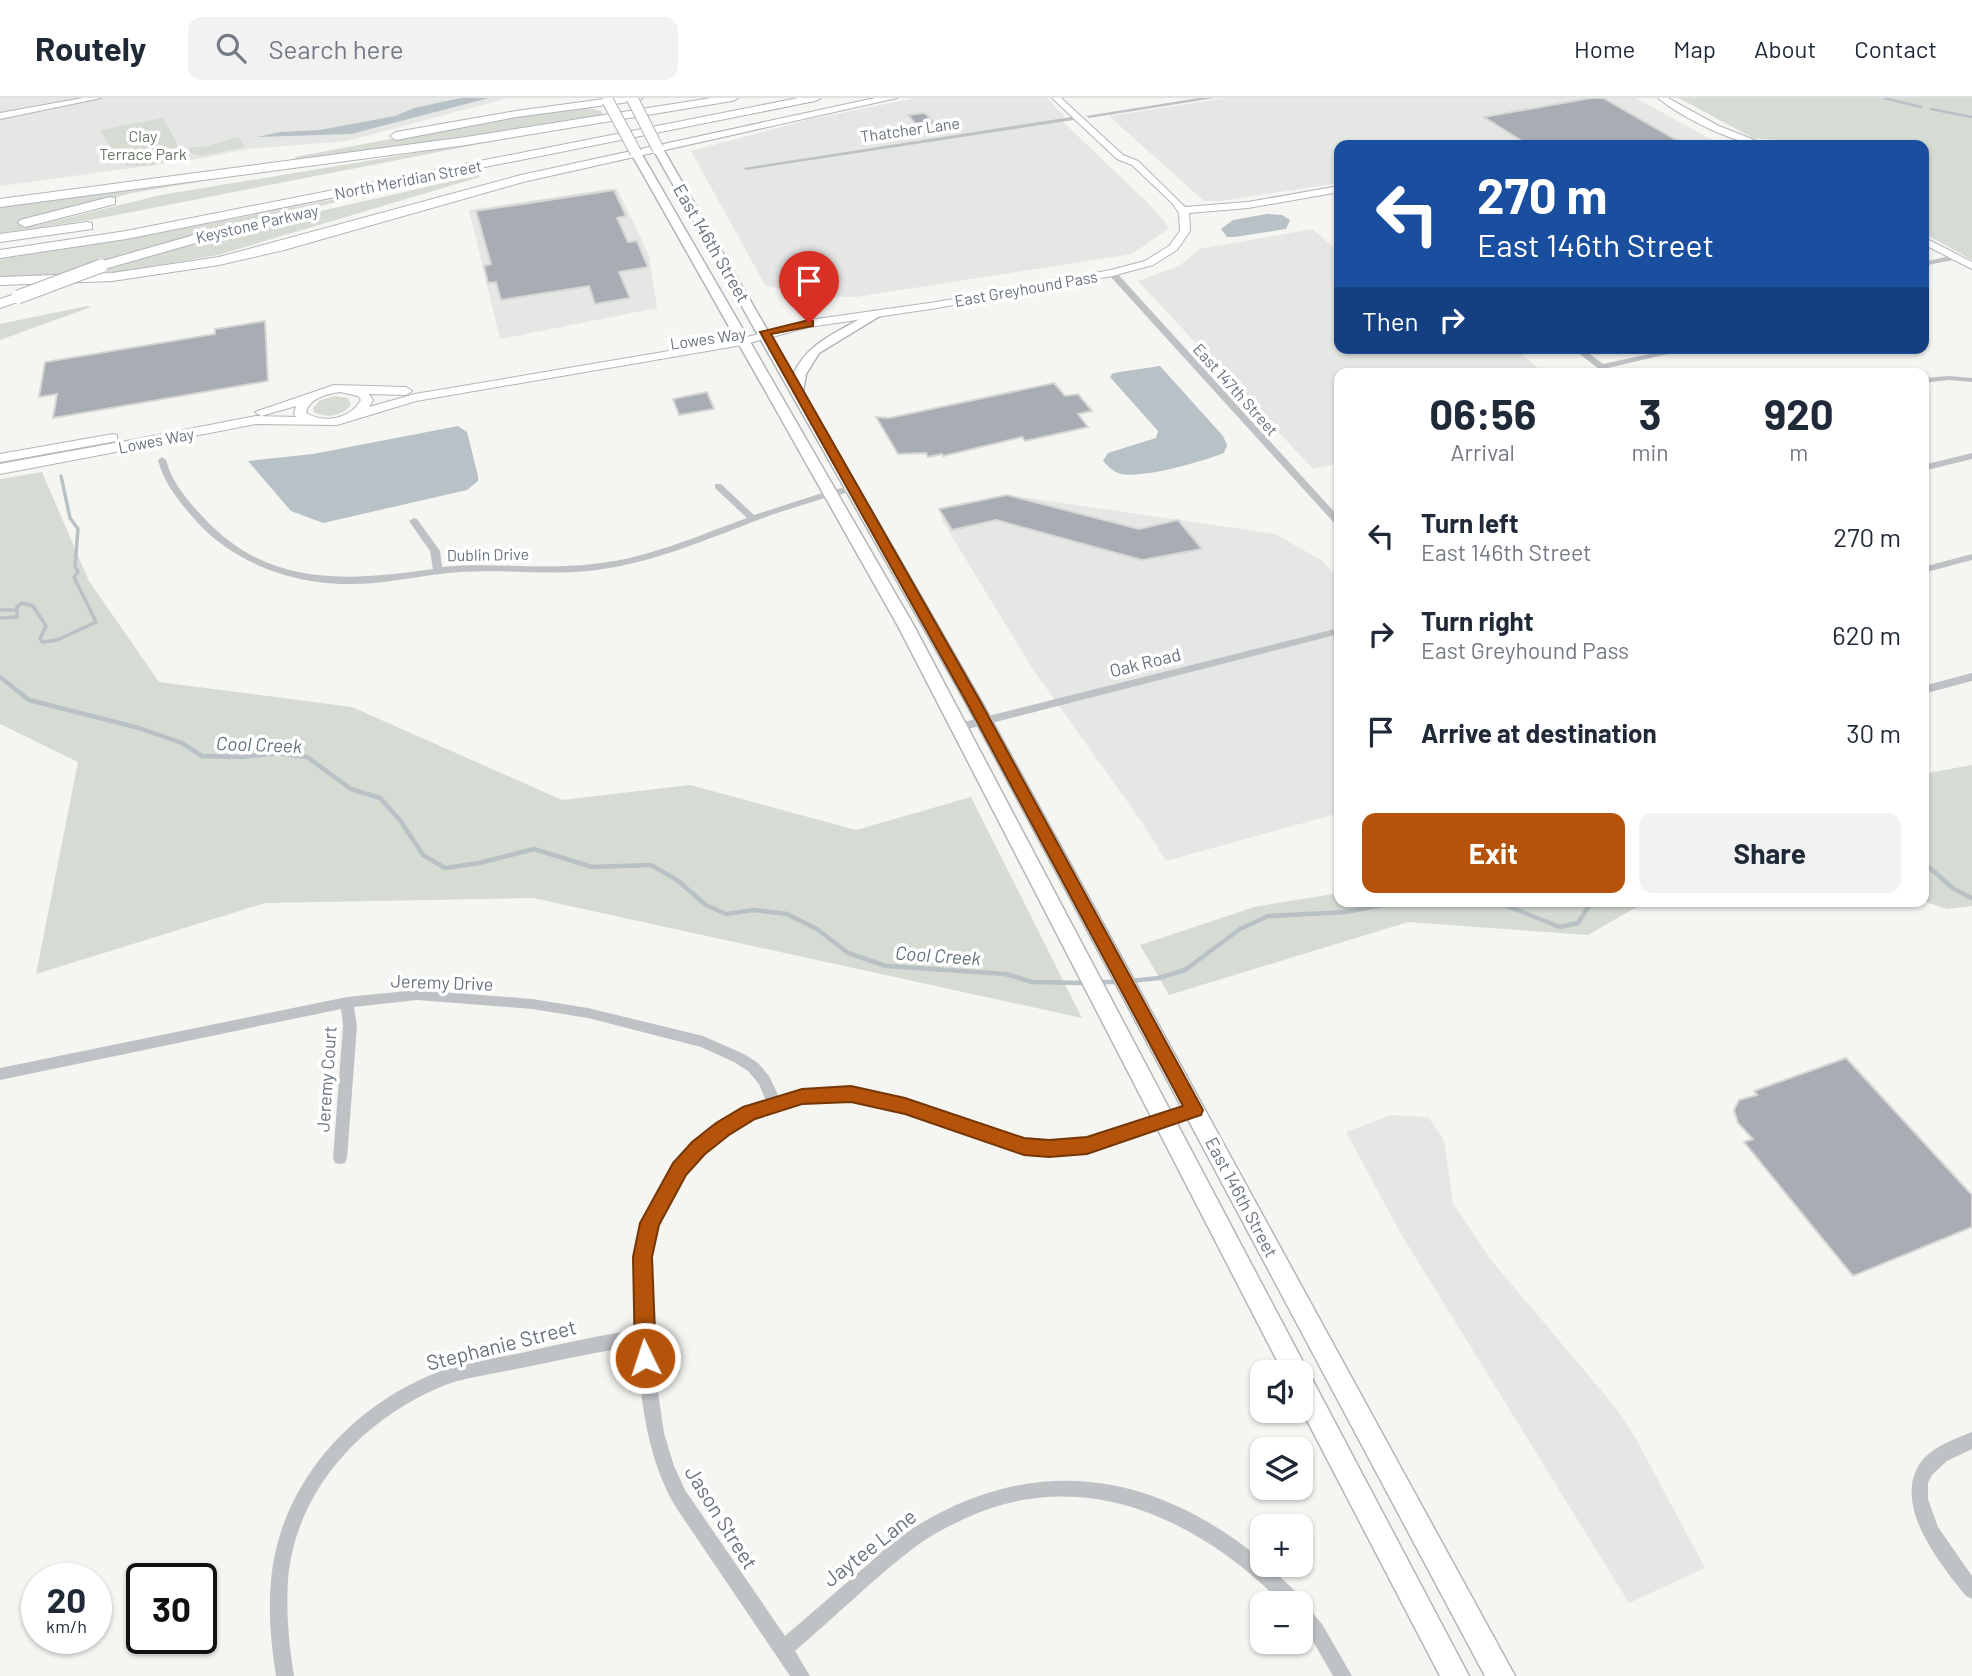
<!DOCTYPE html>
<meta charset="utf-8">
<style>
:root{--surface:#fff;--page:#f2f2f3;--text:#1f2937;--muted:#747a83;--line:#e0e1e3;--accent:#b45309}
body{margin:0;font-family:Barlow,sans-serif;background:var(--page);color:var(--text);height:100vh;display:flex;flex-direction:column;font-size:26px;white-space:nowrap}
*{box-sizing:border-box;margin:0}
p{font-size:23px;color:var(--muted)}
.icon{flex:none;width:38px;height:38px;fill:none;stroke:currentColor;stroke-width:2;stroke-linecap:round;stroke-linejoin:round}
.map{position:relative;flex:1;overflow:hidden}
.drawer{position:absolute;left:1334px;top:270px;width:595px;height:539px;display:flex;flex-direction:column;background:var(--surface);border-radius:14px;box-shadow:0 2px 5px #0004}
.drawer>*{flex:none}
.guide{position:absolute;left:1334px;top:42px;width:595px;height:214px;border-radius:14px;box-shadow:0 2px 5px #0004;background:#1a4fa0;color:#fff;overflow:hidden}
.fabs{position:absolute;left:1250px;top:1262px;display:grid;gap:14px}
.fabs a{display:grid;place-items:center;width:63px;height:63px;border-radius:14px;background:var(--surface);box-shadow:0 2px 5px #0004;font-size:35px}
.speed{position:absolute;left:21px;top:1465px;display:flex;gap:14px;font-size:35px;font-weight:700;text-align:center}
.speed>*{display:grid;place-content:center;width:91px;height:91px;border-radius:50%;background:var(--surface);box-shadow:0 2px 5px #0004;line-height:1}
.speed small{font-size:18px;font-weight:400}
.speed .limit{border:4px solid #111;border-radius:10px;background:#fff;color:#111}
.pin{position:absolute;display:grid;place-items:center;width:60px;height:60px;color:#fff;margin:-72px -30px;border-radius:50% 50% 50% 0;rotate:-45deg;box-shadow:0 0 7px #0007}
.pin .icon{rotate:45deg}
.me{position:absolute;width:77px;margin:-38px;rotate:356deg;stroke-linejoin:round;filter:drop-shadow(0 0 5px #0008)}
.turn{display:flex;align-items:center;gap:24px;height:147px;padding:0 28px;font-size:32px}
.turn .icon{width:91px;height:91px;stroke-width:2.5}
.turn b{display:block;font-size:49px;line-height:60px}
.then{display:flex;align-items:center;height:66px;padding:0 28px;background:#0003;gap:14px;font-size:26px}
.eta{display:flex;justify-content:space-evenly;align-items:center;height:119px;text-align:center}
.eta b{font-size:42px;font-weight:700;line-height:49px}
.button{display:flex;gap:14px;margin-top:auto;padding:14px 28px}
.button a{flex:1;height:80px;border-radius:14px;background:var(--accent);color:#fff;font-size:28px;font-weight:700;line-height:80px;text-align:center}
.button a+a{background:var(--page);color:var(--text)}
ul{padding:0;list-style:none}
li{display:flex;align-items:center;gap:21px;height:98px;padding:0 28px}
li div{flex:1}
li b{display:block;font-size:26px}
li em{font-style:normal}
header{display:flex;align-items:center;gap:42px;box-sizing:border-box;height:98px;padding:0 35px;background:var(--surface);border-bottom:2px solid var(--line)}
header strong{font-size:33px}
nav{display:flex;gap:38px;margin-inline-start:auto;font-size:24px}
.search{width:490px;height:63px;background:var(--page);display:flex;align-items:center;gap:18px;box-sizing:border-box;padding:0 24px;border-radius:14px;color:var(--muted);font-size:26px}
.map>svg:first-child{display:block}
</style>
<header>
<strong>Routely</strong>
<div class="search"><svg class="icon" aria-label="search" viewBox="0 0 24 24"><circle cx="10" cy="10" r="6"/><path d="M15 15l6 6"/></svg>Search here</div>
<nav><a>Home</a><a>Map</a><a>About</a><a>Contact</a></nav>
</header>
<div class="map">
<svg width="1972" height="1578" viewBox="0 0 1972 1578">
<rect width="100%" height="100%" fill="#f5f5f2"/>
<g fill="#e5e7e5">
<path d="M0,0H508L347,43L248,51L198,61L0,88Z"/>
<path d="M915,0H1047L1065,19L1060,21L1149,106L1166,125L1168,131L1132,156L856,199L810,198L765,187L691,53L807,22Z"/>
<path d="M1228,0H1636L1721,47H1339V85L1220,103H1204L1109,18Z"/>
<path d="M608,91H617L649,157L657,210L500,241L469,112Z"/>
<path d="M1312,131L1339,154V250H1514L1544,275H1339V365L1313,371L1138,183L1179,168L1200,151Z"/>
<path d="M1008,397L1275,436L1323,463L1339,482V715L1166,763L1142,724L1034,573L943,424L939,411Z"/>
<path d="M1391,1017L1428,1019L1444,1042L1453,1105L1491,1162L1615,1309L1635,1339L1705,1470L1629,1505L1401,1136L1346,1034Z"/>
</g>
<g fill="#d6dbd4">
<path d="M1679,0H1972V162L1923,135V47H1801L1792,43L1753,40Z"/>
<path d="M584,9L601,13L604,18L297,63L295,59L508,19Z"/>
<path d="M163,20L182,55C164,68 137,72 116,64L101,32Z"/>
<path d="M530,36L96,121L0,135V107L264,73L132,95L20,125L34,128L161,97Z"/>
<path d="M239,39L245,49L202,58L188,54L187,50L207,48Z"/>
<path d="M479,77L480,79L218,157L119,174L0,179V161L128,141L404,88L169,144L105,163L99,173L251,129Z"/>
<path d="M87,208L91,209L0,242V226Z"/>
<path d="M334,298L348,300L351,307C342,318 327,321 314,314L313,310L319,303Z"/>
<path d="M42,374L89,483L159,584L352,609L562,702L690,687L856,732L971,699L1082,920L533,800L265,805L36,876L78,664L0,626V381Z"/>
<path d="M1972,667V808L1947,811L1923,803V676Z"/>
<path d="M1339,795V803H1647L1588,837L1408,824L1169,897L1140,847L1254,809Z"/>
</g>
<g fill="#b8c1c5">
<path d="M461,0H489L351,36L257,39L280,34L320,32L395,18L414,10Z"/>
<path d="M1267,116L1282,117L1290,122L1286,131L1234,139H1227L1221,131L1233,122Z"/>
<path d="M1160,268L1223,338L1227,347L1224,355C1201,364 1145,380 1121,376C1113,374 1109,369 1103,363L1108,355L1156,340L1158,333L1110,279L1113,275Z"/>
<path d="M458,328L467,334L478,378V383L467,392L323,425L291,413L248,363L313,356Z"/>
</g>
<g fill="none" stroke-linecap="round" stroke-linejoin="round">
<g stroke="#b8c1c5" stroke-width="2.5">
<path d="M1884,0L1921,9"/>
<path d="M1931,11L1972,19"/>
</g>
<g stroke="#b8c1c5" stroke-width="3.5">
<path d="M0,512H17"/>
<path d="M0,520L17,519V509L22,505L33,508L46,528L40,541L43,544L57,542L96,524L74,479L78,474L75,468L78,431L70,420L61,378"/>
</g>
<g stroke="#b8c1c5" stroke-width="4.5">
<path d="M0,579L29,602L139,630L182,645L202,658L242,659L277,655L307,659L351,691L380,700L400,722L423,757L445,770L479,765L534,751L592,769L651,767L677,782L706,807L726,816L753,812L787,816L817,831L848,855L886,868L1006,876L1032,884L1086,885"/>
<path d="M1923,764L1954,791L1972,800"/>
<path d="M1495,803L1560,829L1578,825L1592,803"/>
<path d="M1130,883L1159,880L1185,872L1240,831L1268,818L1346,814L1402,803"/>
<path d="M1099,884H1118"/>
</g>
</g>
<g fill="#a8adb3" stroke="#d6d6d5" stroke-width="2">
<path d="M1591,0H1603L1685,47H1528L1484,19Z"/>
<path d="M924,15L926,16L936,27L919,30L908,17Z"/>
<path d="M614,92L626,118L617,120L628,144L637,143L648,169L619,174L630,200L595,206L589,188L501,202L496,184L488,185L484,168L491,166L476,113Z"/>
<path d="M265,223L268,283L53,320L57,296L39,299L45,264L215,236V231Z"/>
<path d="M1054,285L1065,298L1078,296L1092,313L1078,316L1088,329L1025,343L1022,339L943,358L942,356L928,359L926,355L898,356L876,319L889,320Z"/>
<path d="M707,294L714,311L679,317L673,301Z"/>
<path d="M1007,397L1139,431L1178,422L1202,451L1142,462L996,422L952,432L939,411Z"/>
<path d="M1846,960L1972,1097V1129L1853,1178L1744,1044L1753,1041L1738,1025L1734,1012L1739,1002L1757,997L1754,993Z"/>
</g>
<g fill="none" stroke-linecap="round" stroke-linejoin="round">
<g stroke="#b2b6ba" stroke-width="2">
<g id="secondary">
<path d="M83,0H101L0,21V15Z"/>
<path d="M1052,0H1061L1123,57L1138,63L1185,109L1248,104L1339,88V94L1248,110L1189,115L1190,133L1177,152L1153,167L1112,178L937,210L809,229L742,247L416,303L337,327L256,326L101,356L95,352L101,348L256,318L296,319L294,316L296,308L261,318L255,314L334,287L406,289L412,293L406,297L369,296L373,302L369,309L415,296L740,241L809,222L937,204L1111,172L1145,163L1169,148L1180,133L1179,115L1172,105L1132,67L1117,61ZM340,294L358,298L361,302C350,321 325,326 306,315C309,300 327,296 340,294Z"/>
<path d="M1658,0H1668L1719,28L1767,47C1737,48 1681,19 1658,0Z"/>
<path d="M1923,139L1972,164V171L1923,146Z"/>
<path d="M113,336L117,337V343L0,364V356Z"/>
</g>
</g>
<g stroke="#b3b6b9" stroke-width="3">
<g id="primary">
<path d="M654,49L663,51L793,277C808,242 843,233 873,213L883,216L819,255L806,276L803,294L981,603L1515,1578H1485L965,603L653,51Z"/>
<path d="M632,53L641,55L914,528L1469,1578H1440L1300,1309V1274H1283L898,528L631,55Z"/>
</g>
</g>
<g stroke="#b2b5b8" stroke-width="2">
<g id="highway">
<path d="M611,0H643L637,3L516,19L396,42L390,38L396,34L516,13Z"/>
<path d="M711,0H738L732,3L466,47L0,109V101L466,39Z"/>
<path d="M798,0H821L815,3L126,141L0,160V152L126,133Z"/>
<path d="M875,0H897L523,84L284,152L219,167L112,183L0,187V179L112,175L219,159L521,77Z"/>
<path d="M110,99L115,100V106L25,129L18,125L20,122Z"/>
<path d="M87,124L92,125V131L0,144V136Z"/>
<path d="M229,127L234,128V134L101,172L94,168L96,165Z"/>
<path d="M18,195L23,196V202L0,210V201Z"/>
<path d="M115,345L121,347L123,350L121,353L0,376V366Z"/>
</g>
</g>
<g fill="#bfc2c5" fill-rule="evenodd">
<path d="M1199,0H1215L1089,20L1086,18Z"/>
<path d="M1078,18L1080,21L746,72L743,70Z"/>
<path d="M1955,157H1958V161L1923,168V164Z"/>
<path d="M1109,173H1115L1339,419V428L1336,427L1109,177Z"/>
<path d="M1572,250H1582L1603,266L1677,250H1693L1608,270L1611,273L1610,275H1604Z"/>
<path d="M1949,278L1972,280V284L1949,282L1923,285V280Z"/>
<path d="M1972,355V361L1923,373V367Z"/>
<path d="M162,359L166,362C172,385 188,403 204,420C269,490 347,483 433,471L430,453L409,423L414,420L417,421L440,453L442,469C492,464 543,472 593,466C646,461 697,438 747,420L715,390V386H721L754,417L819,396L853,387L858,390C849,395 838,397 828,399C811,404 794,410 777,415C719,436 659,464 597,472C551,478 505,471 459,474C431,476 404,482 375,485C311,491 242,473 197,424C181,406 164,386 158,362Z"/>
<path d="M1972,456V462L1923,475V469Z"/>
<path d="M1339,530V536L960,633L954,629L960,625Z"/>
<path d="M1972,575V583L1923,596V588Z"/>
<path d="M417,892L532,901L588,910L703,938L744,956L758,965L769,978L779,999C845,978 909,1001 972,1024C988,1030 1005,1038 1022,1041C1081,1054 1140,1024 1194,1006L1199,1008L1201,1012L1199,1016L1087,1054L1049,1056L1023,1054L899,1012L849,1002H825L792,1007L765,1016L736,1031L710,1051L687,1074L669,1101L658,1127L649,1171V1205L654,1267L664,1335L674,1368L685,1392L785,1538C812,1515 839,1491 866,1468C879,1457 892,1443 907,1434C1030,1354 1151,1371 1262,1462V1466H1267L1301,1499L1304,1505L1322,1526L1352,1578H1333L1310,1538L1300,1527V1505H1282C1198,1421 1084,1366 966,1420C949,1428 931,1437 915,1449C874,1480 835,1519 795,1553L810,1578H790L677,1411C647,1362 641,1304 637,1248C596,1254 556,1263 516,1271C490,1277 463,1279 438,1290C360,1324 295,1394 288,1482C286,1515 289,1546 294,1578H276C271,1546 268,1515 271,1483C279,1388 348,1311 433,1276C459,1265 488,1261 516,1256C556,1247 595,1238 636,1232C634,1209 632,1185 635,1162C645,1090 696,1026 766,1003L759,986L748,973L734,964L701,949L588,920L532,911L417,902L354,909L357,928L347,1060L345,1065L340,1066L335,1065L333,1060L343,928L341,911L0,982V970L347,899Z"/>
<path d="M1972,1334V1351L1947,1363L1932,1377L1928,1385V1401L1938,1429L1972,1478V1501L1966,1498C1940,1466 1891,1406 1921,1364C1932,1349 1955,1341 1972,1334Z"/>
</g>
<use href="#secondary" fill="#fff" fill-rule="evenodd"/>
<use href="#primary" fill="#fff" fill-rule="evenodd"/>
<use href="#highway" fill="#fff" fill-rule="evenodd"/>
<g stroke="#b3b6b9" stroke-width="13" stroke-linecap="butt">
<g id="primary-bridge">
<path d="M632,0L658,51"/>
<path d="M608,3L636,55"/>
</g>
</g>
<g stroke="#b2b5b8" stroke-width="15" stroke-linecap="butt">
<path id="highway-bridge" d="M18,199L101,168"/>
</g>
<use href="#primary-bridge" stroke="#fff" stroke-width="11"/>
<use href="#highway-bridge" stroke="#fff" stroke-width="13"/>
</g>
<path fill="#b45309" stroke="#753606" stroke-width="2" d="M809,222L813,223V228L771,236L980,603L1203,1012L1201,1017L1087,1056L1049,1059L1024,1057L905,1016L851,1004L802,1006L755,1021L729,1037L705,1056L686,1077L659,1127L652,1159L656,1260L653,1267L645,1270L638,1267L635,1260L633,1159L640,1125L673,1065L692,1044L716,1025L743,1009L802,991L851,988L905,1000L1024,1040L1049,1042L1087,1039L1183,1008L966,603L760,234Z"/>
<g text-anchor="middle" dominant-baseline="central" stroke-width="7" stroke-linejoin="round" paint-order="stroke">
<g font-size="16" fill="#68737f" stroke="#fff">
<text transform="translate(910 31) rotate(-8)">Thatcher Lane</text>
<text transform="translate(408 81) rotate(-11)">North Meridian Street</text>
<text transform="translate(257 125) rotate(-13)">Keystone Parkway</text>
<text transform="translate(1026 190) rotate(-10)">East Greyhound Pass</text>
<text transform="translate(708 240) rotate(-8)">Lowes Way</text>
<text transform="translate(1236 291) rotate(48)">East 147th Street</text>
<text transform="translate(156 342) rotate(-11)">Lowes Way</text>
<text transform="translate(488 456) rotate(-1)">Dublin Drive</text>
</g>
<g font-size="16" fill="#687766" stroke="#fff">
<text x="143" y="37">Clay<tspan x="143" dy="18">Terrace Park</tspan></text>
</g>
<g font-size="18" fill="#68737f" stroke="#fff">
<text transform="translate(712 145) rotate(60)">East 146th Street</text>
<text transform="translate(1145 564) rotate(-14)">Oak Road</text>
<text transform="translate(442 884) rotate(2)">Jeremy Drive</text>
<text transform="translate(326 981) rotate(-86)">Jeremy Court</text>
<text transform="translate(1242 1099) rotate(62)">East 146th Street</text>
</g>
<g font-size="19" font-style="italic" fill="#63737c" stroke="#fff">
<text transform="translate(259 646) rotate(2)">Cool Creek</text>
<text transform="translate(938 857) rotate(4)">Cool Creek</text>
</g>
<g font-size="21" fill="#68737f" stroke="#fff">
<text transform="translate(501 1246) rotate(-14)">Stephanie Street</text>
<text transform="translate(722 1419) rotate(58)">Jason Street</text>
<text transform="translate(869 1449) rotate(-38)">Jaytee Lane</text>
</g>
</g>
</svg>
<div class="fabs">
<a><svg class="icon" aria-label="sound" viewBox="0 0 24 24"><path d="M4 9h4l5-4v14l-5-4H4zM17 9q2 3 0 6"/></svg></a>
<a><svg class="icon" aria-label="layers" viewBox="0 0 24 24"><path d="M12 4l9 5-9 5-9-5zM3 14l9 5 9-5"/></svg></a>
<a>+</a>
<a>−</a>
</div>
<div class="speed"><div>20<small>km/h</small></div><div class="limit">30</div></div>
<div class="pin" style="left:809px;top:225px;background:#d93025"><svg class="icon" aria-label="arrive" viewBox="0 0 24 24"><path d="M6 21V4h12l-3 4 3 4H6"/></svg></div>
<svg class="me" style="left:645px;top:1260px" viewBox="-20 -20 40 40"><circle r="17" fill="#b45309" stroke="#fff" stroke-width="3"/><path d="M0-11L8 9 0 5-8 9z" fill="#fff"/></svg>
<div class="guide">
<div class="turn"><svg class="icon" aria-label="left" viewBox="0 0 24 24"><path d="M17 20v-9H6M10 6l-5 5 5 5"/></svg><div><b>270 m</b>East 146th Street</div></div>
<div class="then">Then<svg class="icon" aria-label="right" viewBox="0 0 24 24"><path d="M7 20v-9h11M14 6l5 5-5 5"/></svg></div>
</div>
<section class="drawer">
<div class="eta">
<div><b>06:56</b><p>Arrival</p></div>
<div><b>3</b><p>min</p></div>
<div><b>920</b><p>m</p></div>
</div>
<ul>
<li><svg class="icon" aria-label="left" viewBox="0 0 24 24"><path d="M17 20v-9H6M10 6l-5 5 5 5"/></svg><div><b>Turn left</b><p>East 146th Street</p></div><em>270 m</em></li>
<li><svg class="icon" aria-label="right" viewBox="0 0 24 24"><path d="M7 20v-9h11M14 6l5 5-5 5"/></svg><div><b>Turn right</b><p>East Greyhound Pass</p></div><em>620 m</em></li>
<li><svg class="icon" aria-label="arrive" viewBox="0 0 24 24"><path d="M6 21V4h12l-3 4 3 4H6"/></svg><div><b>Arrive at destination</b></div><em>30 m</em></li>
</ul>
<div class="button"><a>Exit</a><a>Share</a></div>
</section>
</div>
